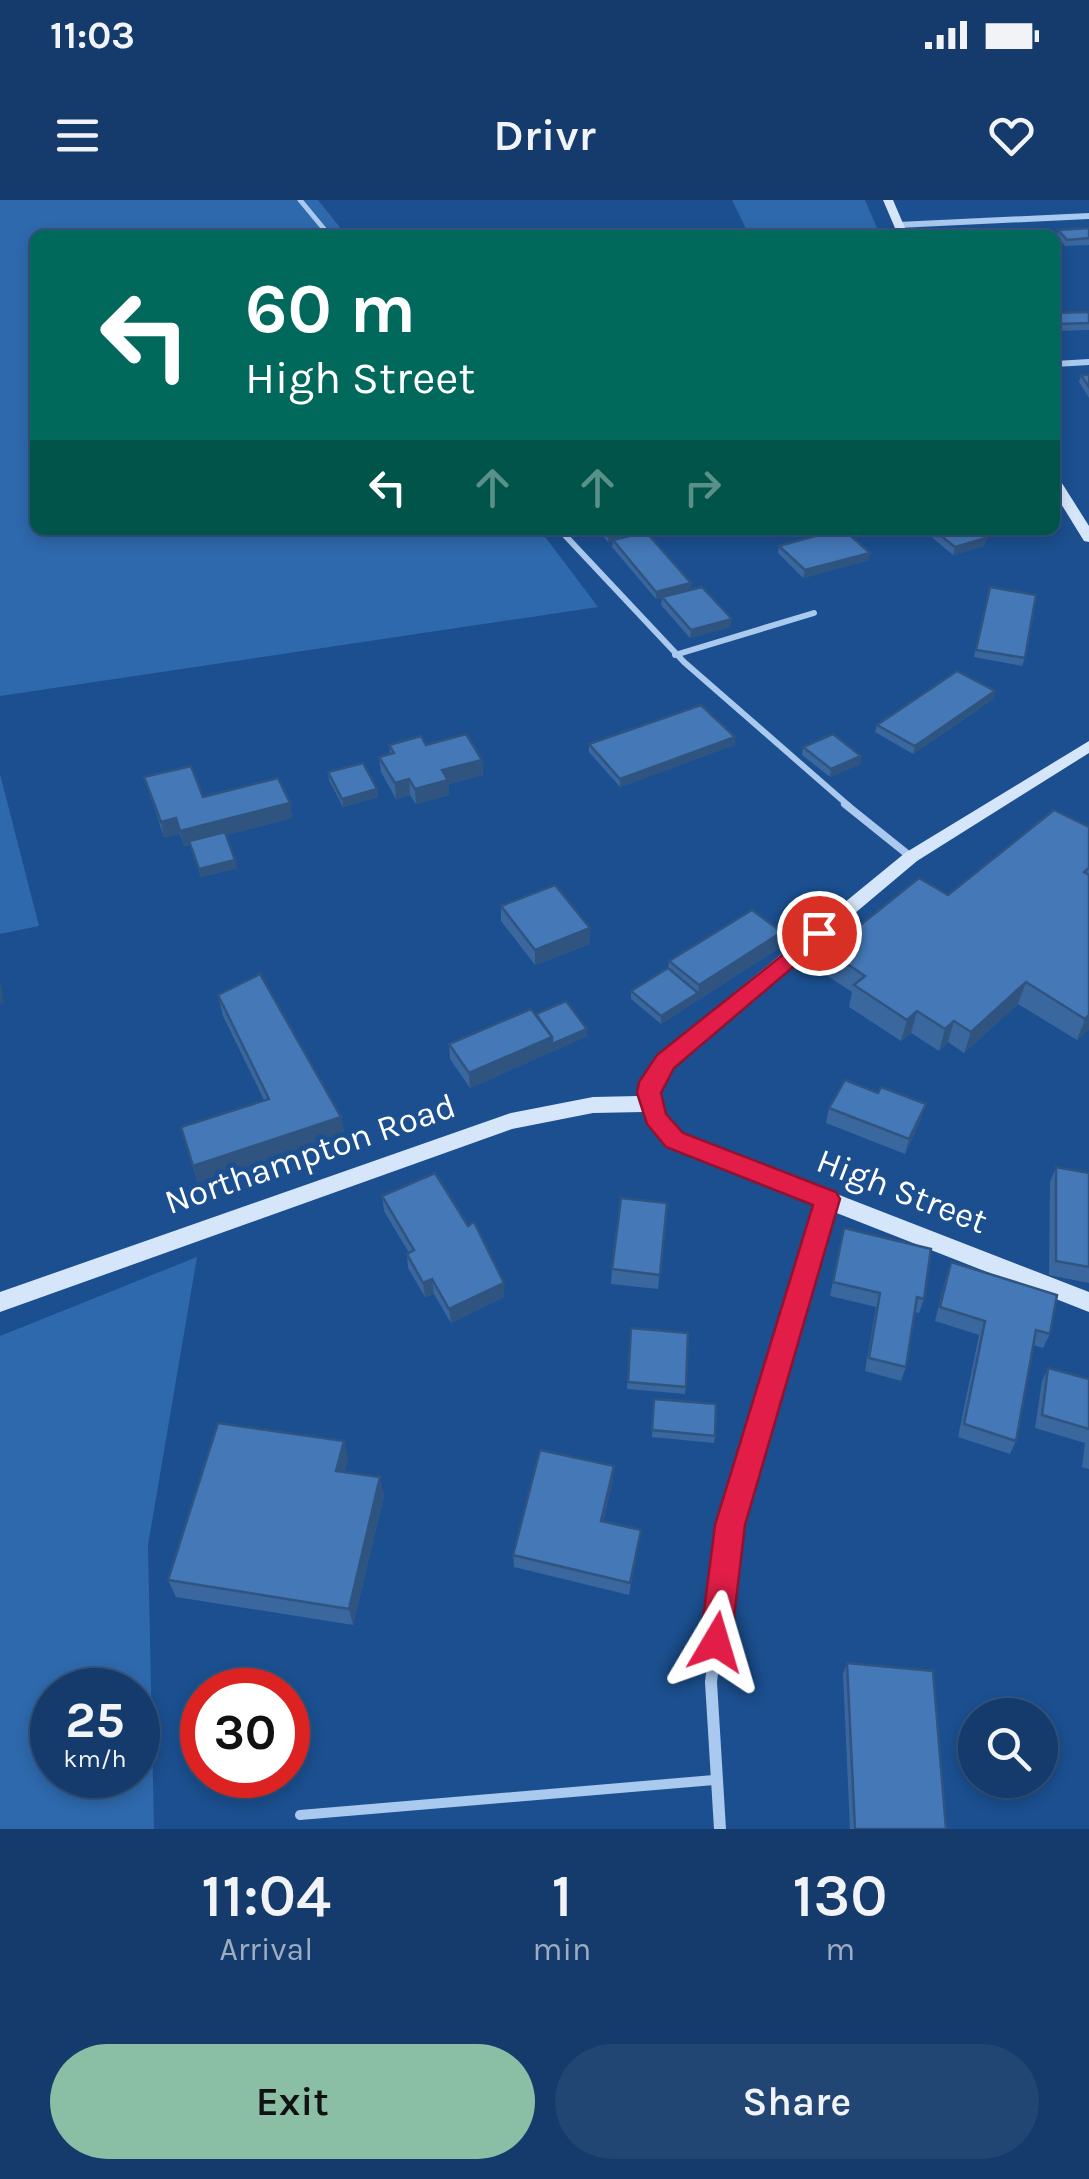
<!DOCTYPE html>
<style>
:root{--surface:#143b6b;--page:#214673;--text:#f1f3f6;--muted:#9dadc1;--line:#33557e;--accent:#8abfa5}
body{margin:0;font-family:Karla,sans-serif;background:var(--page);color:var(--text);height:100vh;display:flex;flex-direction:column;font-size:38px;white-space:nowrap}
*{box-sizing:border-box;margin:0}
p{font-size:32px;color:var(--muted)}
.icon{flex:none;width:55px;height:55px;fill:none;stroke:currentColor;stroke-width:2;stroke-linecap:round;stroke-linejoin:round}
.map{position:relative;height:1629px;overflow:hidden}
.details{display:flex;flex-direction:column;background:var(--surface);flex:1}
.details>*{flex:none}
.guide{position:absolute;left:30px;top:30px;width:1030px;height:305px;border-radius:15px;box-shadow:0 5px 15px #0003,0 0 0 2px var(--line);background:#00695c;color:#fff;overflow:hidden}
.controls{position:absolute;left:958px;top:1498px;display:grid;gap:20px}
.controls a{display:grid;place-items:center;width:100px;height:100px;border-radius:50%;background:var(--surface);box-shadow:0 5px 15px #0003,0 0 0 2px var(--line);font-size:50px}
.speed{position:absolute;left:30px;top:1468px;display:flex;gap:20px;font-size:50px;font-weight:700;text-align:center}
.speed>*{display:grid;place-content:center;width:130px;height:130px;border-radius:50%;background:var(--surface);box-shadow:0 5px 15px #0003,0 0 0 2px var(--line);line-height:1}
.speed small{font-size:25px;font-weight:400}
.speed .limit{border:15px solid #d22;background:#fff;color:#111}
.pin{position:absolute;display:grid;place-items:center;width:85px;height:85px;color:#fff;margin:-42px;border:5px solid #fff;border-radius:50%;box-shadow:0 2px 10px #0007}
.me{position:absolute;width:110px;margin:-55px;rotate:7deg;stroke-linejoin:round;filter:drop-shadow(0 0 8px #0008)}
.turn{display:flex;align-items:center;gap:35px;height:210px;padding:0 50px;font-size:45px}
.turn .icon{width:130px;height:130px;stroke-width:2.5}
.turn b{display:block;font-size:70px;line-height:85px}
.lanes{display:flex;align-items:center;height:95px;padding:0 50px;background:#0003;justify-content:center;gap:50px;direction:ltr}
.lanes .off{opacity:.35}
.eta{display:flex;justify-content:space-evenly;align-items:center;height:170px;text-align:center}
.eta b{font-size:60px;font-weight:600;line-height:70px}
.primary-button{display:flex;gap:20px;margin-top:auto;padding:20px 50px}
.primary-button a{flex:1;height:115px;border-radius:60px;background:var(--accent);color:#111;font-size:40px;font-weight:600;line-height:115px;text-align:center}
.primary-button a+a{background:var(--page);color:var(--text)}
.status{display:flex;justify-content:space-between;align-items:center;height:70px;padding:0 50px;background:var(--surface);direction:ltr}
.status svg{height:28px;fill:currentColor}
header{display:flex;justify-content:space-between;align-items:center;height:130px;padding:0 50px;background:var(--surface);font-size:45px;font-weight:600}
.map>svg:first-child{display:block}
</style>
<div class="status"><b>11:03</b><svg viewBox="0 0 49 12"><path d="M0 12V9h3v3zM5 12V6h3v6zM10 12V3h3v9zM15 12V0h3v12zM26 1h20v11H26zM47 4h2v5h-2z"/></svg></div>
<header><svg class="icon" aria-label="menu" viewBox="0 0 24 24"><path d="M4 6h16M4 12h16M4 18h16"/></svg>Drivr<svg class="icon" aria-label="heart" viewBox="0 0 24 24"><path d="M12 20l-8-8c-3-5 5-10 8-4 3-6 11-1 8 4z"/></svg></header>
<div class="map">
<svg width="1089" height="1629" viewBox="0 0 1089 1629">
<rect width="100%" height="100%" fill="#1b4f8f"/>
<g fill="#2e69ad" fill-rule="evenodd">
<path d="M0,0H318L346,35H35V330H540L598,407L0,496Z"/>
<path d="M732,0H865L880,35H749Z"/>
<path d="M0,574L39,726L0,734Z"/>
<path d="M197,1057L148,1345L154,1629H0V1136ZM52,1490H138V1575H52Z"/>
</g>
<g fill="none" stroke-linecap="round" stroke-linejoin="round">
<path stroke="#a9c9ee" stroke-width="5" d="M300,0L329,35"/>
<g stroke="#a9c9ee" stroke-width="6">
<path d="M560,330L684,462L849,606"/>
<path d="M675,455L814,413"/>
</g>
<path stroke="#a9c9ee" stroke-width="8" d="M845,604L911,657"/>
<path stroke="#a9c9ee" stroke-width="10" d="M300,1615L714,1580"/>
<g stroke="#a9c9ee" stroke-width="6">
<path d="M898,25L1089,16"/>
<path d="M1055,164L1089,162"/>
</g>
<path stroke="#a9c9ee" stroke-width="10" d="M811,1051L827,999"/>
<path stroke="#a9c9ee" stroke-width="12" d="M720,1629L711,1482L730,1325L812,1049"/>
<g fill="#d6e6fa" fill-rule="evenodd">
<path d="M883,0H893L908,35H898Z"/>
<path d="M1055,279L1060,280L1089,326V342L1084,341L1055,294Z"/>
<path d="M1089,541V553L917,661L673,866L659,893L665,914L682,934L1089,1092V1112L666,946L643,912L593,913L512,929L0,1112V1092L511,913L593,897L639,896L658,855L905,653Z"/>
</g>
</g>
<g fill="#3a679d">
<path d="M1089,28V45L1065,46L1057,36L1058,30Z"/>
<path d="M1089,112V130L1055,131V113Z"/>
<path d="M1081,175H1089V198L1079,182Z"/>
<path d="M598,330H639V334L691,383L690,390L731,427L690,438L661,405L662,398L656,399L612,347L613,341L608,342Z"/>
<path d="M923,330H976L986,338L984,346L953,355Z"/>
<path d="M779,346L869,360L803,378L778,353Z"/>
<path d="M990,387L1025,458L1022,466L974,457Z"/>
<path d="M995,491L993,499L913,554L875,532L877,525Z"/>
<path d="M735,537L734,545L620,587L589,552V544Z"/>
<path d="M389,545H426L482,560L483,575L449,584V595L416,604L410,595L396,599L381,572L379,557L390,554Z"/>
<path d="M803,547L861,556L860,564L830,577L802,555Z"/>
<path d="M328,572L377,589L378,597L343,607L329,580Z"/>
<path d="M144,577L203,597L290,603L292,618L226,635L237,668L201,677L190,645L184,646L180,634L164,637Z"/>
<path d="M1089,627V829L1077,840L1018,804L964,853L948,842L939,851L911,833L901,841L849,807L852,792L823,773L828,751Z"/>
<path d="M501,706L590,744L535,765L501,721Z"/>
<path d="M779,748L661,824L631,799V791L668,768L669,761Z"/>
<path d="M218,795L341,917L345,938L199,987L181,927L264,900L223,816Z"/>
<path d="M536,814L587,829V836L470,888L450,859L449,844Z"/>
<path d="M878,893L921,919L905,954L826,923L829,908Z"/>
<path d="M1056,967L1089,973V1083L1049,1075L1050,982Z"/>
<path d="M382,996L504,1097L451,1123L434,1094L425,1097L408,1068L407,1054L409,1053L384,1011Z"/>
<path d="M667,1003L658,1089L611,1084L612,1069Z"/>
<path d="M844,1028L924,1099L919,1113L914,1112L906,1167L901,1181L865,1171L876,1107L830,1096Z"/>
<path d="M951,1062L1050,1134L1043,1148L1033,1145L1016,1241L1010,1254L958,1237L979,1135L935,1121L946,1077Z"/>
<path d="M631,1128L686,1187L685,1194L627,1189Z"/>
<path d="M1048,1168L1089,1179V1269L1082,1267L1085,1243L1035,1228L1042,1181Z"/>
<path d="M654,1199L715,1236L714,1243L652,1237Z"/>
<path d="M348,1260L344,1272L384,1295L353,1425L176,1397L168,1380Z"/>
<path d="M613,1279L603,1322L641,1330L629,1395L514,1367L513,1355Z"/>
<path d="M847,1463L946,1629H850L843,1474Z"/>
</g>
<g fill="#305480">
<path d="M627,330H639V335L608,342V334Z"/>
<path d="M986,338L984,346L953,355L955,347Z"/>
<path d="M870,353L869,360L803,378L805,370Z"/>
<path d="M691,383L690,391L656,399V392Z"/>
<path d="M732,419L731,427L690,438L691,430Z"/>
<path d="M995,491L993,499L913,554L915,546Z"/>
<path d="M735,537L734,545L620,587V579Z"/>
<path d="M861,556L860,564L830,577L831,569Z"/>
<path d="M482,560L483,575L449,584V595L416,604L415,589L442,570Z"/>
<path d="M409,579L410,595L396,599L395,583Z"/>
<path d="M377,589L378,597L343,607L342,599Z"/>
<path d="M290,603L292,618L184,646L180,631Z"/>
<path d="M176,618L180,634L164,637L161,622Z"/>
<path d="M235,660L237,668L201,677L199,669Z"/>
<path d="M590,728V744L535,765V750Z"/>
<path d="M782,732L779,748L661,824V816L698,793L699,785Z"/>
<path d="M0,779L4,803L0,804Z"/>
<path d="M1026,782L1018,804L964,853L971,832Z"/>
<path d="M917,811L911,833L901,841L907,820Z"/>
<path d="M1089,815V829L1077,840L1085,819Z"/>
<path d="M954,821L948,842L939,851L945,829Z"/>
<path d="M587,829V836L470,888L469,873L552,837Z"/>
<path d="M926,904L921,919L905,954L909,939Z"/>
<path d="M341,917L345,938L199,987L193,966Z"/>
<path d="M432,1079L434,1094L425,1097L423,1083Z"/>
<path d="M504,1083V1097L451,1123L449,1109Z"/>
<path d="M344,1241L348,1260L340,1289L336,1271Z"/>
<path d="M614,1266L613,1279L600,1334L601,1321Z"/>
<path d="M380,1277L384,1295L353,1425L349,1409Z"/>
</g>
<g fill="#4478b7" stroke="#305480" stroke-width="2.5">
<path d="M1089,28V38L1067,40L1058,30Z"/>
<path d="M1089,112V123L1056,124L1055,122V113Z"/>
<path d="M1081,175H1089V187Z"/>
<path d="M605,330H627L608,334Z"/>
<path d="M837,330H844L870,353L805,370L779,346Z"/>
<path d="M934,330H976L986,338L955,347Z"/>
<path d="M646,332L691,383L656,392L613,340Z"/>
<path d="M702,387L732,419L691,430L662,397Z"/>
<path d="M990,387L1036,395L1025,458L976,450Z"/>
<path d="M957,471L995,491L915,546L877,525Z"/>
<path d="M701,505L735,537L620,579L589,544Z"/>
<path d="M466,534L482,560L442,570L448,580L415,589L409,579L395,583L379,557L394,553L389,545L421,536L426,545Z"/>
<path d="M833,534L861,556L831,569L803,547Z"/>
<path d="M363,563L377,589L342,599L328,572Z"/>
<path d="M191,566L203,597L278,578L290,603L180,631L176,618L161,622L144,577Z"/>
<path d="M1054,610L1089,627V668L1084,672L1089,675V815L1085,819L1026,782L971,832L954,821L945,829L917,811L907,820L854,785L865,776L828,751L919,678L948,695Z"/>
<path d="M225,632L235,660L199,669L189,641Z"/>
<path d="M555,685L590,728L535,750L501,706Z"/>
<path d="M752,710L782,732L699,785L669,761Z"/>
<path d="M668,768L698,793L661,816L631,791Z"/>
<path d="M260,774L341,917L193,966L181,927L269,899L218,795Z"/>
<path d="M566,801L587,829L552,844V837L536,814Z"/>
<path d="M531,809L552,837L469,873L449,844Z"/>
<path d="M845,880L878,893L881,887L926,904L909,939L829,908Z"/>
<path d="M1056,967L1089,973V1067L1056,1061Z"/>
<path d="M435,973L468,1026L474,1022L504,1083L449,1109L432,1079L423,1083L407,1054L414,1050L382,996Z"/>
<path d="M621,998L667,1003L660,1075L612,1069Z"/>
<path d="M844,1028L931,1049L924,1099L917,1097L906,1167L869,1158L880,1093L833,1082Z"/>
<path d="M951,1062L1057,1095L1050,1134L1036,1130L1016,1241L964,1224L985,1121L940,1107Z"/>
<path d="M631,1128L688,1133L686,1187L628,1182Z"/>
<path d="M1048,1168L1089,1179V1229L1042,1215Z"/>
<path d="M654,1199L716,1204L715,1236L652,1230Z"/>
<path d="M218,1223L344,1241L336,1271L380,1277L349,1409L168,1380Z"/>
<path d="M540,1250L614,1266L601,1321L641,1330L630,1383L513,1355Z"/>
<path d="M847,1463L933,1471L946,1629H855Z"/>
</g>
<path fill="#e11d48" stroke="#92132f" stroke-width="2.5" d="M819,726L830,733L826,739L674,868L661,893L666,914L683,933L836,992L840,999L745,1325L731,1442L727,1454L716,1458L704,1454L700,1442L715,1325L813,1005L666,947L647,924L637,893L639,882L657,855Z"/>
<g text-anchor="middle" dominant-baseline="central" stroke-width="10" stroke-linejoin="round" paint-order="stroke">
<g font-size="35" fill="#fff" stroke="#1b4f8f">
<text transform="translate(310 954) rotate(-19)">Northampton Road</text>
<text transform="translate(902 991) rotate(21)">High Street</text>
</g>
</g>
</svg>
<div class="controls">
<a><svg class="icon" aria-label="search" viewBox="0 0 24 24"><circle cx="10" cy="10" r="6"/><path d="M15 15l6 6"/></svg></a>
</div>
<div class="speed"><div>25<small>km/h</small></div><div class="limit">30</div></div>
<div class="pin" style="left:819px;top:733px;background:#d93025"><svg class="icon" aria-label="arrive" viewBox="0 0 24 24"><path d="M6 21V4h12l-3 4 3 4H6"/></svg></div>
<svg class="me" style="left:716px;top:1442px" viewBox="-20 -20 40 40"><path d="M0-17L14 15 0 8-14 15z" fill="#e11d48" stroke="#fff" stroke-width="4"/></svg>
<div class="guide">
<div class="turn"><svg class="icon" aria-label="left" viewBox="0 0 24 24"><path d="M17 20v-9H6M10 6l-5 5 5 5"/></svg><div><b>60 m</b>High Street</div></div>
<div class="lanes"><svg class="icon" aria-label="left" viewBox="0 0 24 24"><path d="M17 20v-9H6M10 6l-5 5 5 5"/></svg><svg class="icon off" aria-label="ahead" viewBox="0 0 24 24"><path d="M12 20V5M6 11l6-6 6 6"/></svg><svg class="icon off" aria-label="ahead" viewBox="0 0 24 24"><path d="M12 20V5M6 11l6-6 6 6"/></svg><svg class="icon off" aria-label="right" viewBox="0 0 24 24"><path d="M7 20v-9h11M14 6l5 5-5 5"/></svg></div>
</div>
</div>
<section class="details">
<div class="eta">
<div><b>11:04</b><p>Arrival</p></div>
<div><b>1</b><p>min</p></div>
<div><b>130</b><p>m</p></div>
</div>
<div class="primary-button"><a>Exit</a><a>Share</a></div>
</section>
